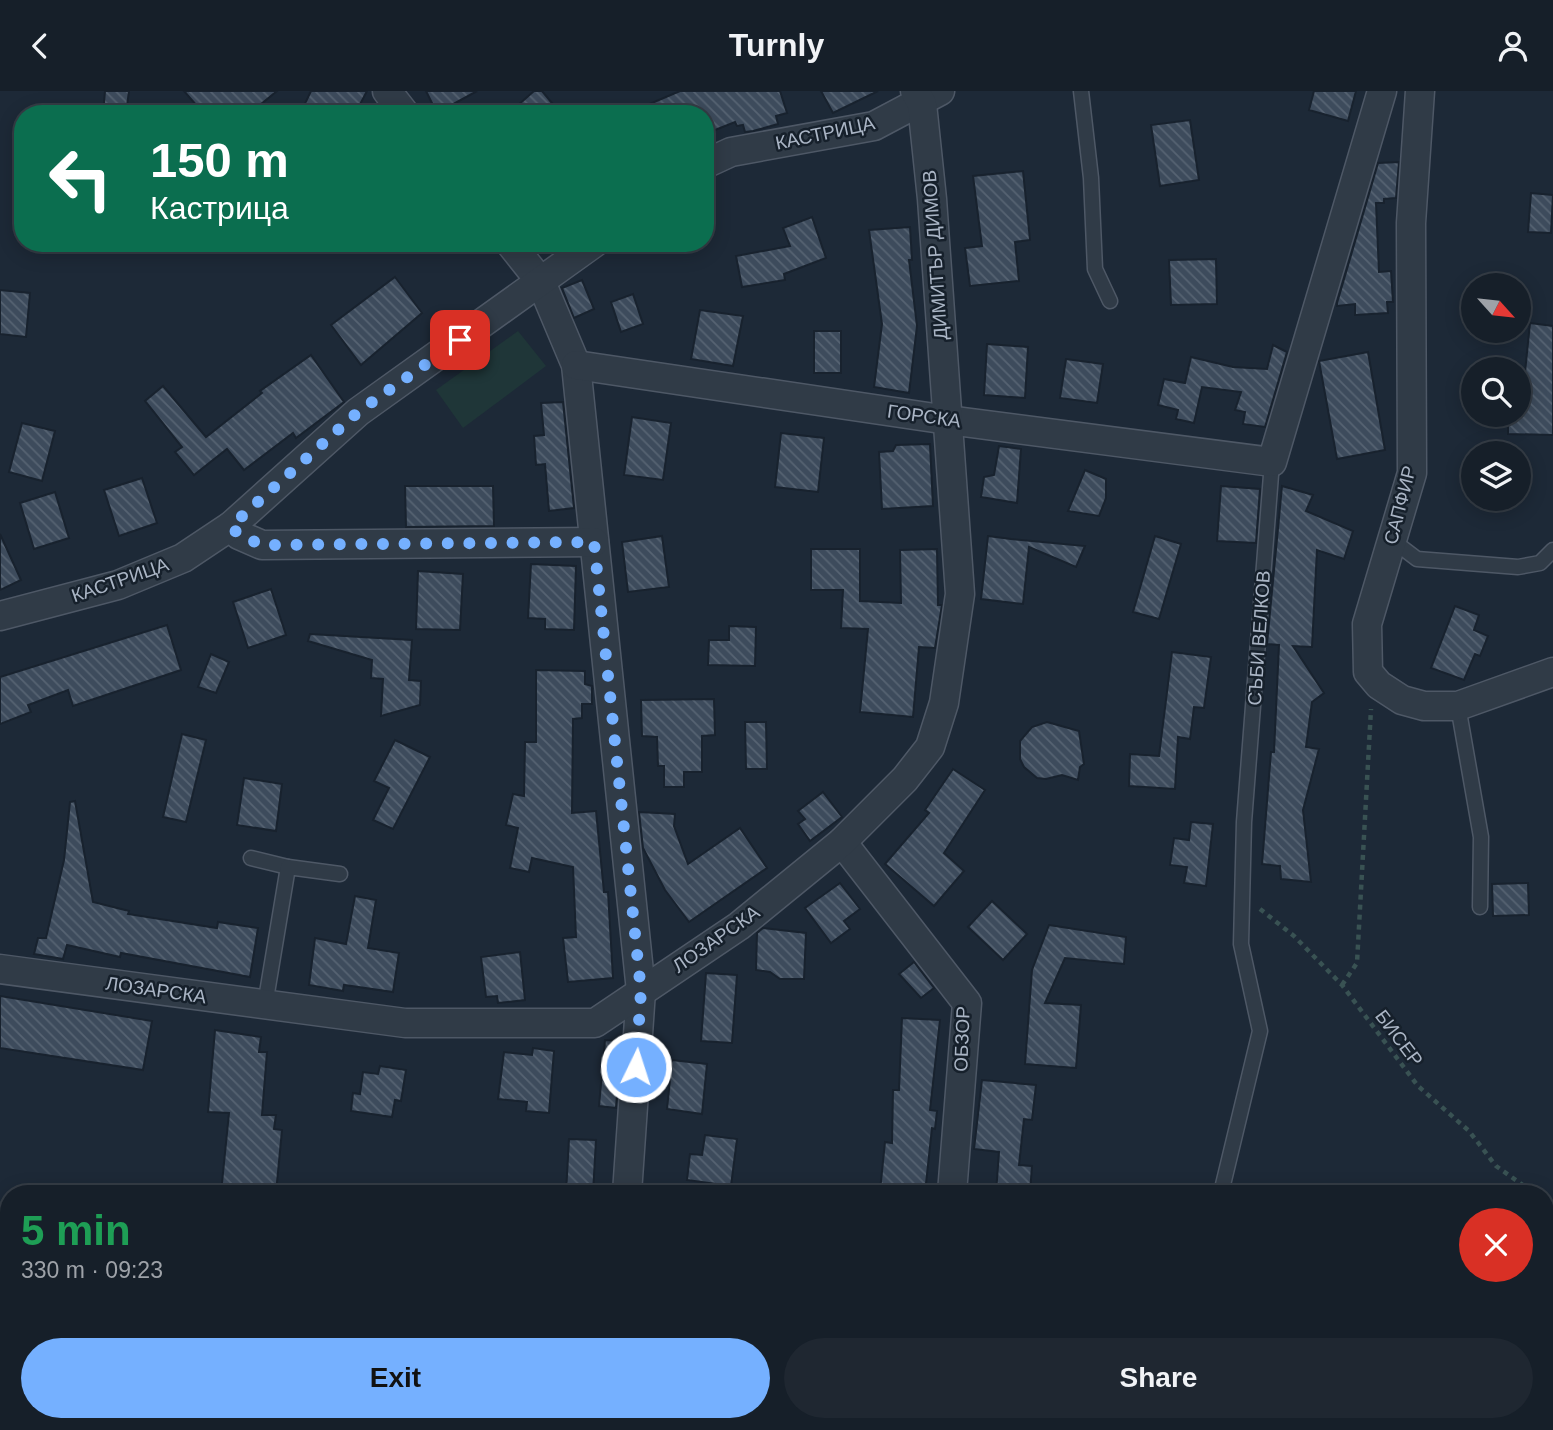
<!DOCTYPE html>
<meta charset="utf-8">
<style>
:root{--surface:#161f29;--page:#1f2731;--text:#f1f3f6;--muted:#9ea2a8;--line:#353d46;--accent:#75b0ff}
body{margin:0;font-family:Arial,sans-serif;background:var(--page);color:var(--text);height:100vh;display:flex;flex-direction:column;font-size:26px;white-space:nowrap}
*{box-sizing:border-box;margin:0}
p{font-size:23px;color:var(--muted)}
.icon{flex:none;width:38px;height:38px;fill:none;stroke:currentColor;stroke-width:2;stroke-linecap:round;stroke-linejoin:round}
.map{position:relative;flex:1;overflow:hidden}
.panel{position:absolute;left:0px;top:1094px;width:1554px;height:247px;display:flex;flex-direction:column;background:var(--surface);border-radius:28px 28px 0 0;box-shadow:0 4px 18px #0003,0 0 0 2px var(--line)}
.panel>*{flex:none}
.banner{position:absolute;left:14px;top:14px;width:700px;height:147px;border-radius:28px;box-shadow:0 4px 18px #0003,0 0 0 2px var(--line);background:#0b6e4f;color:#fff;overflow:hidden}
.needle{width:46px;rotate:117deg}
.fabs{position:absolute;left:1461px;top:182px;display:grid;gap:14px}
.fabs a{display:grid;place-items:center;width:70px;height:70px;border-radius:50%;background:var(--surface);box-shadow:0 4px 18px #0003,0 0 0 2px var(--line);font-size:35px}
.pin{position:absolute;display:grid;place-items:center;width:60px;height:60px;color:#fff;margin:-30px;border-radius:14px;box-shadow:0 4px 10px #0006}
.me{position:absolute;width:77px;margin:-38px;rotate:4deg;stroke-linejoin:round;filter:drop-shadow(0 0 5px #0008)}
.turn{display:flex;align-items:center;gap:24px;height:147px;padding:0 21px;font-size:32px}
.turn .icon{width:91px;height:91px;stroke-width:2.5}
.turn b{display:block;font-size:49px;line-height:60px}
.round{display:grid;place-items:center;flex:none;width:74px;height:74px;border-radius:37px;background:var(--page)}
.overview{display:flex;align-items:center;justify-content:space-between;height:119px;padding:0 21px}
h1{font-size:42px;font-weight:800;line-height:52px;color:#1e9e55}
.action{display:flex;gap:14px;margin-top:auto;padding:14px 21px}
.action a{flex:1;height:80px;border-radius:42px;background:var(--accent);color:#111;font-size:28px;font-weight:800;line-height:80px;text-align:center}
.action a+a{background:var(--page);color:var(--text)}
header{display:flex;justify-content:space-between;align-items:center;height:91px;padding:0 21px;background:var(--surface);font-size:32px;font-weight:800}
.map>svg:first-child{display:block}
</style>
<header><svg class="icon" aria-label="back" viewBox="0 0 24 24"><path d="M15 5l-7 7 7 7"/></svg>Turnly<svg class="icon" aria-label="person" viewBox="0 0 24 24"><circle cx="12" cy="8" r="4"/><path d="M4 21q1-7 8-7t8 7"/></svg></header>
<div class="map">
<svg width="1553" height="1339" viewBox="0 0 1553 1339">
<defs>
<pattern id="building-back-hatch" width="6" height="6" patternUnits="userSpaceOnUse" patternTransform="scale(1.75)"><rect width="6" height="6" fill="#3d4b5c"/><path d="M-1 5l2 2M0 0l6 6M5-1l2 2" fill="none" stroke="#566372"/></pattern>
</defs>
<rect width="100%" height="100%" fill="#1d2937"/>
<path fill="#1f3638" d="M518,240L546,275L463,337L436,299Z"/>
<g fill="url(#building-back-hatch)" stroke="#18222e" stroke-width="2">
<path d="M105,0H129L126,23H103Z"/>
<path d="M184,0H277L249,23H204Z"/>
<path d="M311,0H367L355,23H300Z"/>
<path d="M426,0H477L437,22Z"/>
<path d="M534,0H542L561,23H508Z"/>
<path d="M680,0H780L787,22L776,25L778,33L753,40L745,41L743,34L737,35L735,31L705,43V23H626Z"/>
<path d="M821,0H878L833,22Z"/>
<path d="M1314,0H1356L1348,30L1309,19Z"/>
<path d="M1190,29L1199,89L1160,95L1151,34Z"/>
<path d="M1399,71L1396,107L1384,108V112H1376L1379,181L1391,180L1393,211H1387L1388,222L1355,224V213L1337,215V212L1378,72Z"/>
<path d="M1023,80L1030,149L1015,151L1019,190L970,195L965,157L982,155L973,85Z"/>
<path d="M1531,102L1553,104L1551,142L1528,141Z"/>
<path d="M812,126L826,167L784,183L785,189L742,196L736,165L790,155L783,137Z"/>
<path d="M910,136L912,169H909L917,235L909,302L874,296L882,233L869,139Z"/>
<path d="M1216,168L1217,213L1171,214L1169,169Z"/>
<path d="M395,186L422,222L361,274L331,234Z"/>
<path d="M582,189L594,218L574,227L562,197Z"/>
<path d="M0,199L30,202L26,246L0,243Z"/>
<path d="M633,203L643,233L621,241L611,211Z"/>
<path d="M700,219L743,225L733,275L691,268Z"/>
<path d="M1530,232L1553,235V344L1508,343V324H1519V311H1522Z"/>
<rect x="814" y="240" width="27" height="42"/>
<path d="M987,253L1028,256L1025,307L984,304Z"/>
<path d="M1273,254L1287,261L1265,336L1243,333L1245,321L1235,319L1241,301L1202,296L1194,332L1176,328L1178,319L1158,314L1164,288L1185,292L1191,266L1233,276L1267,278Z"/>
<path d="M1368,261L1385,359L1337,368L1319,270Z"/>
<path d="M311,264L344,311L296,347L293,342L244,379L227,358L194,384L175,361L182,356L145,310L163,295L206,346L262,302L260,300Z"/>
<path d="M1066,268L1103,273L1097,312L1060,307Z"/>
<path d="M563,311L574,417L549,420L545,373L536,374L534,345L544,344L541,312Z"/>
<path d="M632,326L671,332L663,389L624,384Z"/>
<path d="M22,332L55,340L42,390L9,381Z"/>
<path d="M781,342L824,347L818,401L775,396Z"/>
<path d="M930,353L933,415L882,418L879,361L893,360L896,354Z"/>
<path d="M999,355L1021,358L1017,412L981,406L984,386L994,384Z"/>
<path d="M1085,379L1106,388V407L1099,425L1068,420Z"/>
<path d="M142,387L157,432L119,445L104,399Z"/>
<path d="M405,395H493L494,435L406,436Z"/>
<path d="M1221,395L1260,398L1256,452L1217,450Z"/>
<path d="M1282,395L1313,404L1306,420L1353,440L1344,468L1317,459L1312,556L1293,555L1324,602L1312,611L1306,656L1319,658L1303,719L1311,791L1281,788L1280,775L1262,773L1271,661H1274L1279,554L1267,553Z"/>
<path d="M55,401L69,447L34,458L20,412Z"/>
<path d="M0,443L21,489L0,499Z"/>
<path d="M662,445L669,496L628,501L622,451Z"/>
<path d="M988,445L1011,448L1085,455L1076,476L1029,456L1023,513L981,508Z"/>
<path d="M1155,445L1181,453L1159,528L1133,521Z"/>
<path d="M811,458H860V510L901,512L900,459L937,458L938,514H942L935,557L919,556L913,626L860,621L868,538L841,537L843,499H811Z"/>
<path d="M531,473L576,475L574,539L545,538V528L528,527Z"/>
<path d="M418,480L463,483L460,539L416,538Z"/>
<path d="M271,498L286,544L248,557L233,511Z"/>
<path d="M1455,515L1479,524L1474,539L1488,545L1480,565L1475,563L1464,589L1431,577Z"/>
<path d="M167,534L181,579L73,615L68,599L28,614L31,621L0,633V586Z"/>
<path d="M729,535L756,536L755,575L708,574L709,549H729Z"/>
<path d="M310,543L412,549L409,589L421,590L420,614L381,625L383,588L371,587L372,569L308,550Z"/>
<path d="M1172,561L1211,566L1204,617L1194,616L1190,648L1178,646L1175,698L1129,695L1130,663L1159,665Z"/>
<path d="M211,563L229,571L216,602L198,596Z"/>
<path d="M536,579L585,580V593L592,595V613H582V627L573,628L572,722L596,720L604,801H608L613,887L568,891L563,847L576,846L573,776L532,767L529,781L510,777L518,737L506,734L513,703L524,705L525,651H536Z"/>
<path d="M714,608L715,644L702,645V681H684V696H664V675H658L657,646L642,645L641,609Z"/>
<path d="M745,631H766L767,678H746Z"/>
<path d="M1047,631L1079,640L1084,673L1080,676L1078,689L1062,684L1046,688L1037,687L1024,676L1020,668V650L1032,636Z"/>
<path d="M182,643L206,649L186,731L163,726Z"/>
<path d="M395,649L430,666L393,738L373,729L389,697L374,690Z"/>
<path d="M953,678L985,699L944,762L964,780L934,815L885,773L929,722L925,719Z"/>
<path d="M244,687L282,693L276,740L237,734Z"/>
<path d="M823,701L842,726L810,750L798,733L805,728L798,720Z"/>
<path d="M75,710L93,811L129,820L128,823L217,837L218,831L258,837L250,886L121,862L120,866L67,854L63,868L34,863L38,847H46L64,769L70,711Z"/>
<path d="M639,721L675,723L674,735L688,773L740,737L767,777L689,831L665,799L643,757Z"/>
<path d="M1191,731L1213,733L1206,795L1184,792L1187,776L1170,774L1174,747L1189,749Z"/>
<path d="M840,792L860,818L844,830L850,838L831,852L805,817Z"/>
<path d="M1528,792L1529,824L1493,825L1492,793Z"/>
<path d="M355,805L376,809L368,857L399,862L393,901L344,894L343,900L309,894L315,847L346,853Z"/>
<path d="M992,810L1027,843L1003,869L968,836Z"/>
<path d="M1049,834L1126,846L1124,873L1065,867L1045,912L1081,914L1076,977L1025,973L1032,879Z"/>
<path d="M763,837L806,842L804,888H780L770,881L756,879L757,842Z"/>
<path d="M520,861L525,909L498,912L497,905L486,906L481,866Z"/>
<path d="M914,871L934,897L921,907L899,883Z"/>
<path d="M706,882L737,884L732,952L701,950Z"/>
<path d="M0,905L152,930L143,979L0,957Z"/>
<path d="M902,927L940,929L930,1019L937,1020L935,1038L932,1037L925,1102L880,1100L885,1051L892,1052L893,999H899Z"/>
<path d="M215,939L261,946L259,961H267L262,1024H276L274,1038L282,1039L276,1102H221L229,1022L208,1021Z"/>
<path d="M605,949L621,950L616,1017L599,1015Z"/>
<path d="M533,957L554,960L549,1022L526,1020L527,1011L498,1008L504,961L532,964Z"/>
<path d="M672,969L707,973L702,1023L667,1018Z"/>
<path d="M380,975L406,979L401,1010L395,1009L392,1026L351,1020L353,1002L360,1003L363,981L378,983Z"/>
<path d="M982,989L1036,994L1032,1029L1024,1028L1019,1074L1032,1075L1030,1102H996L999,1061L974,1058Z"/>
<path d="M705,1044L737,1048L731,1095L687,1089L690,1063L702,1064Z"/>
<path d="M569,1048L596,1049L593,1102H566Z"/>
</g>
<g fill="none" stroke-linecap="round" stroke-linejoin="round">
<g stroke="#4e5866" stroke-width="17">
<g id="lane">
<path d="M1081,0L1091,87L1095,178L1110,210"/>
<path d="M1392,449L1417,468L1518,476L1540,472L1553,459"/>
<path d="M1458,615L1481,746L1480,816"/>
<path d="M251,767L288,776"/>
<path d="M265,914L288,776L340,783"/>
<path d="M1221,1102L1260,940L1241,853L1244,731L1272,371"/>
<path d="M1142,1339L1143,1332"/>
</g>
</g>
<g stroke="#4e5866" stroke-width="31">
<g id="street">
<path d="M387,0L405,23"/>
<path d="M1420,0L1411,132L1412,382L1367,533L1368,581L1379,594L1402,609L1424,615H1458L1553,581"/>
<path d="M705,73L731,61L874,35L940,0"/>
<path d="M510,152L541,191L576,274L641,900L627,1102"/>
<path d="M576,274L948,329L1272,371L1382,0"/>
<path d="M231,435L239,444L262,454L594,451"/>
<path d="M0,525L118,494L183,467L231,435L358,321L594,152"/>
<path d="M842,751L967,912L952,1102"/>
<path d="M0,878L405,932H595L739,835L842,751L905,688L930,656L944,612L960,503L932,108L922,13L915,0"/>
<path d="M0,1301H9"/>
<path d="M521,1332L575,1339"/>
<path d="M152,1339L153,1332"/>
<path d="M610,1339V1332"/>
<path d="M933,1339V1332"/>
</g>
</g>
<g stroke="#395253" stroke-width="4.5" stroke-dasharray="5 5" stroke-linecap="butt">
<path d="M1260,818L1294,845L1342,894L1418,995L1469,1040L1496,1075L1534,1102"/>
<path d="M1342,894L1357,872L1371,618"/>
<path d="M1545,1109L1553,1112"/>
</g>
<use href="#lane" stroke="#303b47" stroke-width="14"/>
<use href="#street" stroke="#303b47" stroke-width="28"/>
</g>
<g fill="none" stroke-linecap="round" stroke-linejoin="round">
<path stroke="#75b0ff" stroke-width="12" stroke-dasharray="0 21.6" d="M460,249L358,321L231,435L239,444L262,454L594,451L641,900L636,976"/>
</g>
<g text-anchor="middle" dominant-baseline="central" stroke-width="5" stroke-linejoin="round" paint-order="stroke">
<g font-size="19" fill="#aab5c5" stroke="#16202b">
<text transform="translate(825 42) rotate(-12)">КАСТРИЦА</text>
<text transform="translate(935 164) rotate(-94)">ДИМИТЪР ДИМОВ</text>
<text transform="translate(924 325) rotate(8)">ГОРСКА</text>
<text transform="translate(1400 414) rotate(-76)">САПФИР</text>
<text transform="translate(120 489) rotate(-19)">КАСТРИЦА</text>
<text transform="translate(1259 547) rotate(-86)">СЪБИ ВЕЛКОВ</text>
<text transform="translate(716 848) rotate(-35)">ЛОЗАРСКА</text>
<text transform="translate(156 899) rotate(8)">ЛОЗАРСКА</text>
<text transform="translate(1399 947) rotate(53)">БИСЕР</text>
<text transform="translate(962 948) rotate(-88)">ОБЗОР</text>
</g>
</g>
</svg>
<div class="fabs">
<a><svg class="needle" viewBox="-14 -14 28 28"><path d="M0-13l5 13h-10z" fill="#e53935"/><path d="M0 13l5-13h-10z" fill="#9ea2a8"/></svg></a>
<a><svg class="icon" aria-label="search" viewBox="0 0 24 24"><circle cx="10" cy="10" r="6"/><path d="M15 15l6 6"/></svg></a>
<a><svg class="icon" aria-label="layers" viewBox="0 0 24 24"><path d="M12 4l9 5-9 5-9-5zM3 14l9 5 9-5"/></svg></a>
</div>
<div class="pin" style="left:460px;top:249px;background:#d93025"><svg class="icon" aria-label="arrive" viewBox="0 0 24 24"><path d="M6 21V4h12l-3 4 3 4H6"/></svg></div>
<svg class="me" style="left:636px;top:976px" viewBox="-20 -20 40 40"><circle r="17" fill="#75b0ff" stroke="#fff" stroke-width="3"/><path d="M0-11L8 9 0 5-8 9z" fill="#fff"/></svg>
<div class="banner">
<div class="turn"><svg class="icon" aria-label="left" viewBox="0 0 24 24"><path d="M17 20v-9H6M10 6l-5 5 5 5"/></svg><div><b>150 m</b>Кастрица</div></div>
</div>
<section class="panel">
<div class="overview"><div><h1>5 min</h1><p>330 m · 09:23</p></div><a class="round" style="background:#d93025;color:#fff"><svg class="icon" aria-label="close" viewBox="0 0 24 24"><path d="M6 6l12 12M18 6L6 18"/></svg></a></div>
<div class="action"><a>Exit</a><a>Share</a></div>
</section>
</div>
